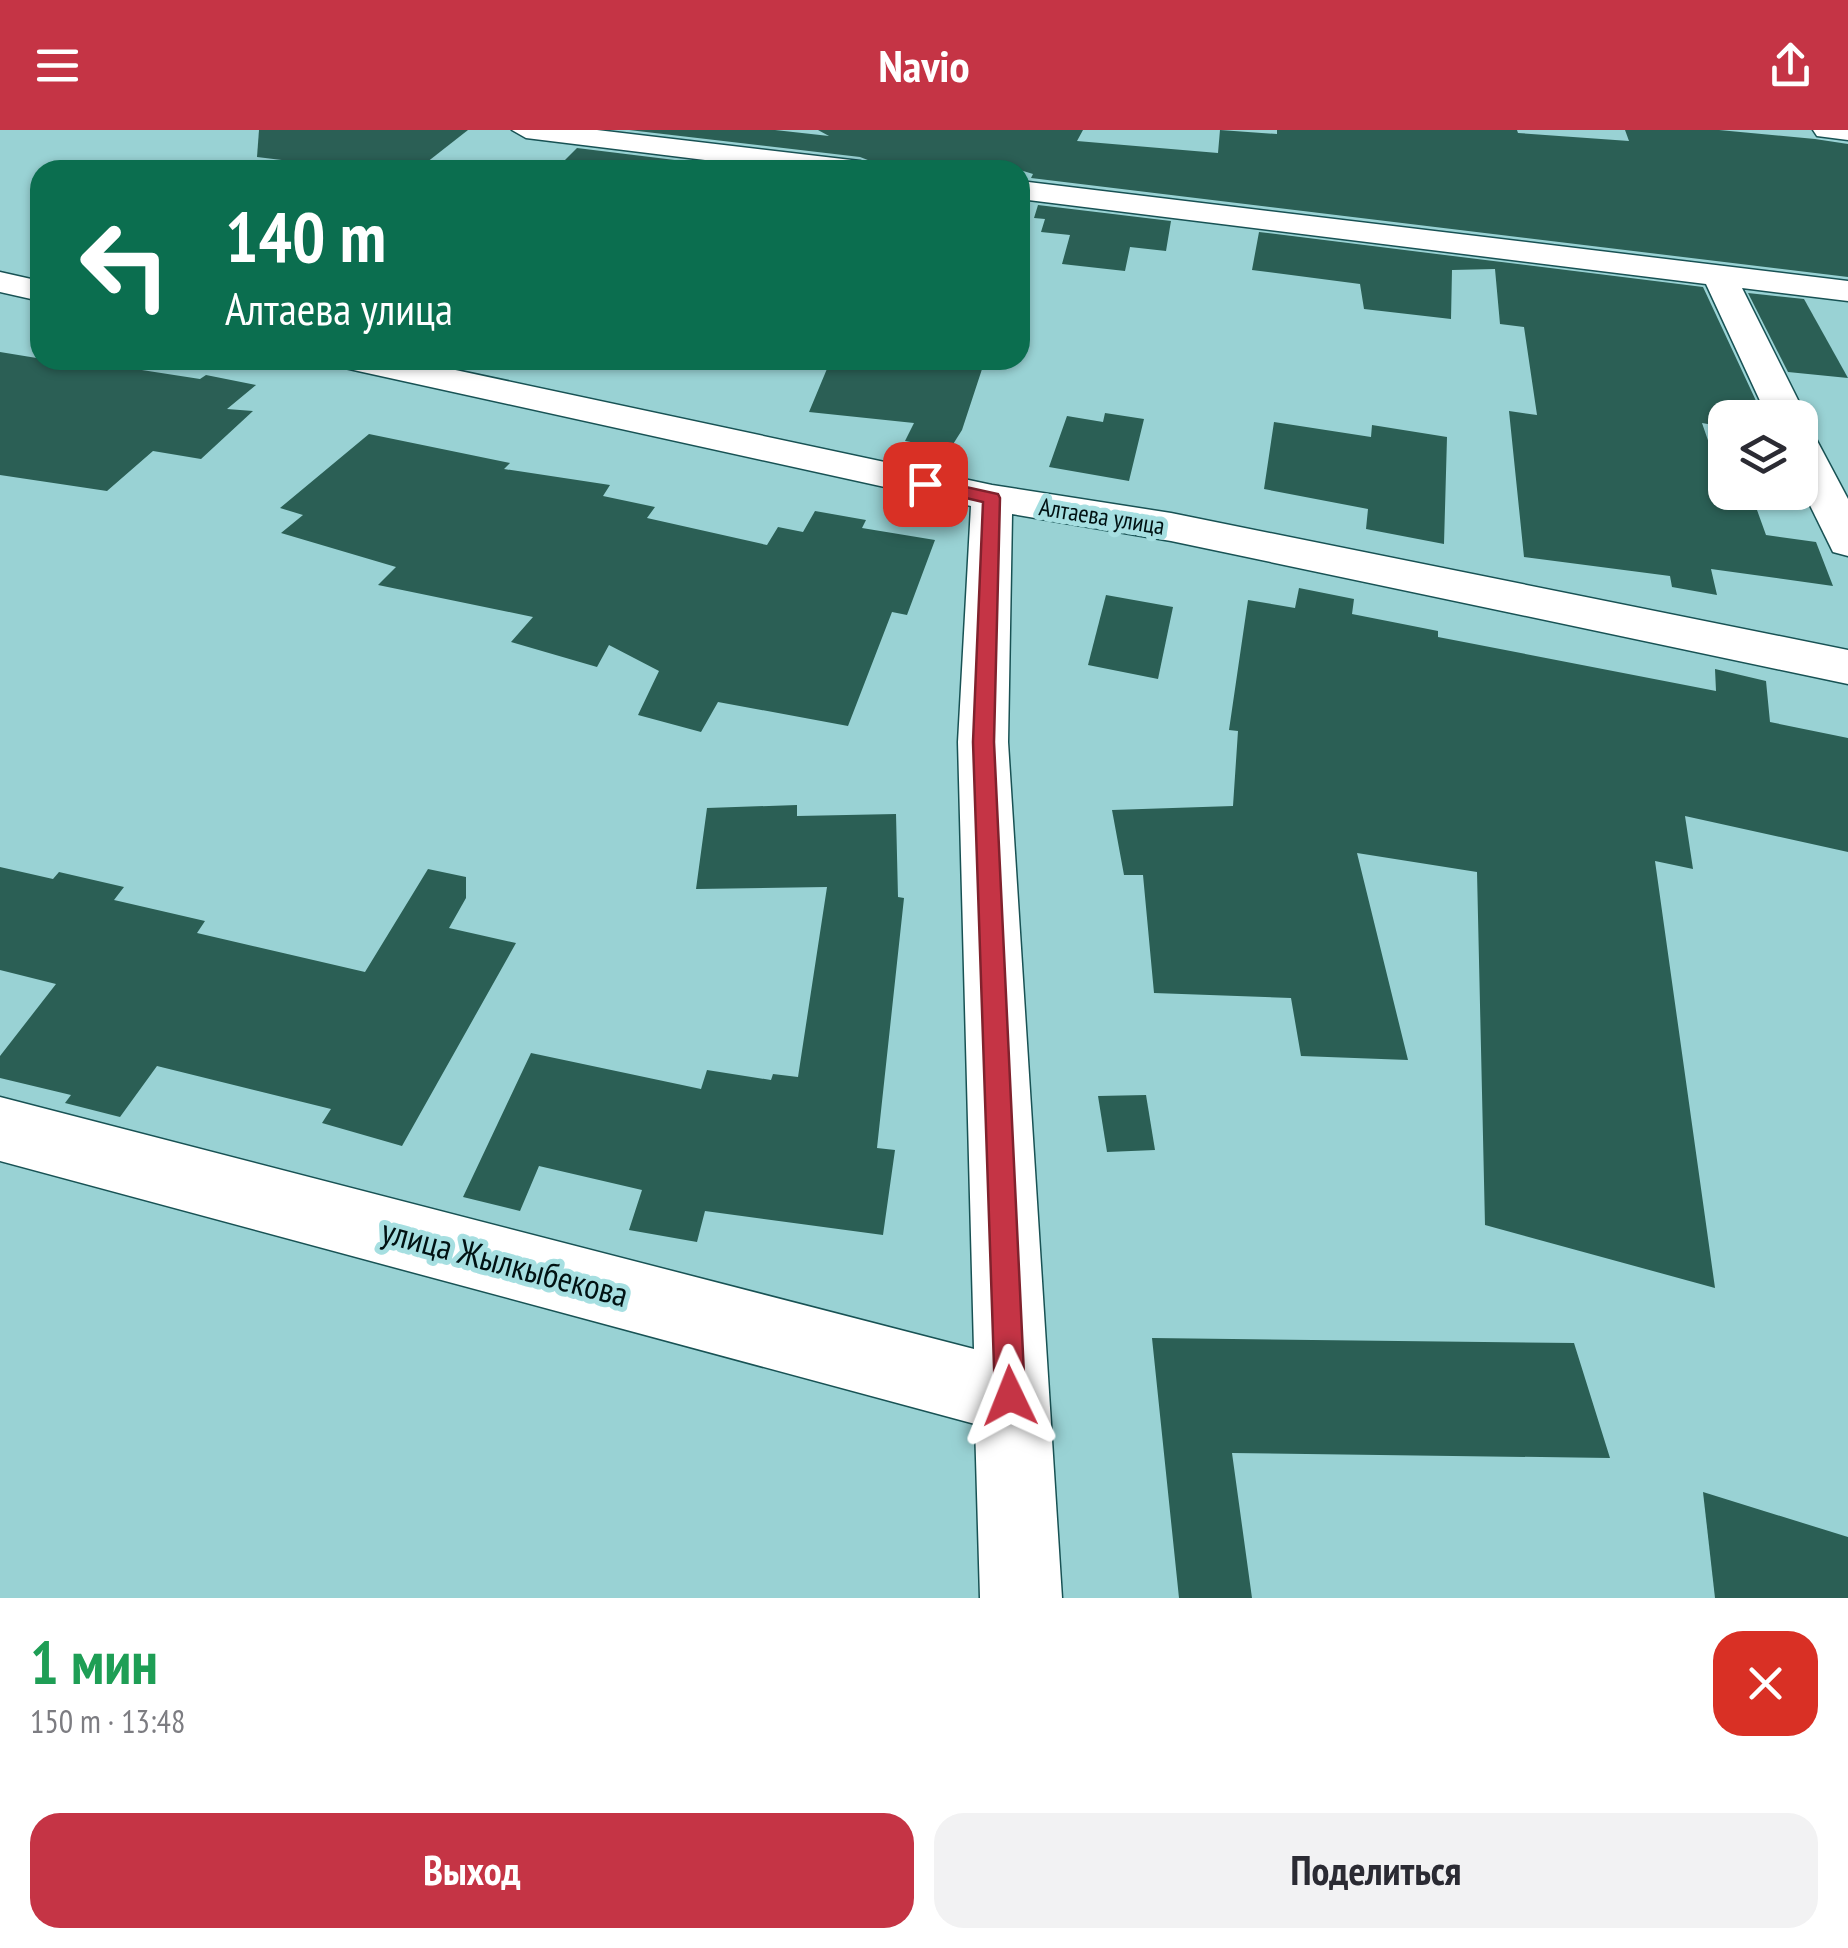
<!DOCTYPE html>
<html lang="ru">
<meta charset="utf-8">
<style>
:root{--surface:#fff;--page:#f2f2f3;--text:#2b2b33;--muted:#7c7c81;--accent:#c53445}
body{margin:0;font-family:"PT Sans Narrow",sans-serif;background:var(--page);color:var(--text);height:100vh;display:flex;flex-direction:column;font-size:38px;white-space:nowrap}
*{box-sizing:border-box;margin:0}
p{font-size:32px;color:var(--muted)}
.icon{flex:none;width:55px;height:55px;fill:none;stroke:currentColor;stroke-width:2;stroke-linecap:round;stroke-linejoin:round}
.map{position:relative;height:1468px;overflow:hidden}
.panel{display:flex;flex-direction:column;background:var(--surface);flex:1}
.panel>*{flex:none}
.guide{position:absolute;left:30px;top:30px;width:1000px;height:210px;border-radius:30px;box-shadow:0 2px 8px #0004;background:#0b6e4f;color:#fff;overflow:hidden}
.controls{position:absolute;left:1708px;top:270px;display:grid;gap:20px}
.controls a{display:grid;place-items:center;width:110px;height:110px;border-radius:20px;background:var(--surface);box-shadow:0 2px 8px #0004;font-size:50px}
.pin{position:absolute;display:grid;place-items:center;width:85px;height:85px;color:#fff;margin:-42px;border-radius:20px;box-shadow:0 5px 15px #0006}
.me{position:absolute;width:110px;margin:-55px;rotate:358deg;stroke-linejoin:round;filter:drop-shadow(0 0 8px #0008)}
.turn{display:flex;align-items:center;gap:35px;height:210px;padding:0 30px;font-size:45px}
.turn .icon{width:130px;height:130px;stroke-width:2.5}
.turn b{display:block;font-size:70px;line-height:85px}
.round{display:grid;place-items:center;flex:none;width:105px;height:105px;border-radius:30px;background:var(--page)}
.summary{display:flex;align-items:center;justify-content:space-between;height:170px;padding:0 30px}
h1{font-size:60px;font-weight:700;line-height:75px;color:#1e9e55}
.cta{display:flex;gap:20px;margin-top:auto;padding:20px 30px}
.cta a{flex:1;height:115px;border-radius:30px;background:var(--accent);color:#fff;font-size:40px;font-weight:700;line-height:115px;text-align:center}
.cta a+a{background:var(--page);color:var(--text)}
header{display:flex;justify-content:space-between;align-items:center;height:130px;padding:0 30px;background:var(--accent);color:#fff;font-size:45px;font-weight:700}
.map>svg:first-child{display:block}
</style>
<header><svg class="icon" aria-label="menu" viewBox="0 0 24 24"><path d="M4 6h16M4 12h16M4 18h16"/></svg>Navio<svg class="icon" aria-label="share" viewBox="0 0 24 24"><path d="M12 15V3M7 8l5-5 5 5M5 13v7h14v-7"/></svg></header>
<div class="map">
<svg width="1848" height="1468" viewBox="0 0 1848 1468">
<rect width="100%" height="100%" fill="#99d2d4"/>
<g fill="#2b5f55">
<path d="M259,0H468L417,40H364L257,27Z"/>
<path d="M629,0H775L829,6L818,0H1083L1077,11L1218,23L1220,0L1277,4V0H1517L1518,3L1629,11L1625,0H1719L1815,9L1848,14V147L1031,48L1033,44L1020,40L932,34L929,40H890L880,34L879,40L873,32L860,27Z"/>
<path d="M577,18L756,40H555Z"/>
<path d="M1038,75L1171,91L1166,121L1130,117L1125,141L1062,134L1070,105L1041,102L1045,89L1034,88Z"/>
<path d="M1259,102L1703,157L1764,288H1725V297L1702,293L1731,377L1757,380L1766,405L1816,412L1833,456L1711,439L1717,465L1672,457L1670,446L1524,427L1509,281L1537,285L1524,197L1500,194L1495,139L1452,140L1451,189L1364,179L1360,154L1252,140Z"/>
<path d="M1748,163L1804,169L1848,248L1788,242Z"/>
<path d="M0,222L110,240L116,236L200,249L206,245L256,255L227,279L253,281L201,329L153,321L107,361L0,345Z"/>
<path d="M888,230H985L962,300L950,319L905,311L914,293L809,282L829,234L862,238L865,232L887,234Z"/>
<path d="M1105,283L1144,289L1129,351L1049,337L1067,286L1103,292Z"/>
<path d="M1274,292L1371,307L1372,295L1447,307L1444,414L1366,399L1368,379L1264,359Z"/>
<path d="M369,304L510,333L504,339L610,355L603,366L655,377L647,388L767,415L778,397L803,402L815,381L866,390L862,398L935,410L907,485L892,482L848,596L718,572L701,602L638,585L659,541L609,515L597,537L511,512L533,487L378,455L396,437L281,403L303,385L280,378Z"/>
<path d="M1299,458L1354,469L1352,484L1438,501V507L1716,561L1715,539L1766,551L1770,592L1848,608V722L1685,686L1693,739L1655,731L1715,1158L1485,1095L1477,742L1357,723L1408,930L1301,926L1291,868L1154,863L1143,745H1124L1112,680L1233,676L1238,601L1229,600L1248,470L1295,478Z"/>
<path d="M1106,465L1173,477L1158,549L1088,535Z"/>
<path d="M797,675V686L896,684L898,767L904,768L877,1018L895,1020L883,1105L705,1081L697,1112L629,1100L642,1060L539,1036L520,1081L463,1067L531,923L701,959L707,940L771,950L773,944L798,947L827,757L696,759L707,678Z"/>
<path d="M0,737L53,749L59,742L124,757L114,770L205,791L197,803L365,842L428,739L466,747V768L449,798L516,813L402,1016L322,993L331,979L157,936L120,987L65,973L71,965L0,948V926L56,854L0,840Z"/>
<path d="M1146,965L1155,1020L1107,1022L1098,966Z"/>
<path d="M1152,1208L1574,1213L1610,1328L1232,1323L1252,1468H1179Z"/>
<path d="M1703,1362L1848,1407V1468H1715Z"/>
</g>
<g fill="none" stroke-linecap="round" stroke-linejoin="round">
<g stroke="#185254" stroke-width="3">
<g id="minor">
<path d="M512,0H597L860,31L870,34L875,40H787L526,8Z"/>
<path d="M1813,0H1848V10L1817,6Z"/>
<path d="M1020,51L1848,151V171L1742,158L1807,288L1800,297V288H1768L1706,154L1020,69Z"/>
<path d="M0,142L40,151V171L0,162Z"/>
<path d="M340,230H409L992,355L1171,383L1848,520V554L1171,411L1012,384L1008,612L1062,1468H980L975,1294L0,1031V967L974,1219L958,612L971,376L358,241L345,238Z"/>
<path d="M1800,301L1814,305L1848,369V426L1833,422L1800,355Z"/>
</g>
</g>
<use href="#minor" fill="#fff" fill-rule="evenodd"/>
</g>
<path fill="#c53445" stroke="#80222d" stroke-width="2.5" d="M925,348L998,364L1000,368L994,612L1025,1266L1021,1277L1010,1281L999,1277L995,1266L973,612L983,372L919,357L916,354Z"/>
<g text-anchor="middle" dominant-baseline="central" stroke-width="10" stroke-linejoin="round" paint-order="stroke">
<g font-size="25" fill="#001213" stroke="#a6dfe1">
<text transform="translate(1102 386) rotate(9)">Алтаева улица</text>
</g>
<g font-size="35" fill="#001213" stroke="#a6dfe1">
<text transform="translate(505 1132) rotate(15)">улица Жылкыбекова</text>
</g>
</g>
</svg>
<div class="controls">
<a><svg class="icon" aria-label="layers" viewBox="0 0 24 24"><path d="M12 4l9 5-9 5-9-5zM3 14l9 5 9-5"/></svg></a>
</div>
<div class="pin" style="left:925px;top:354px;background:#d93025"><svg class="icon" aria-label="arrive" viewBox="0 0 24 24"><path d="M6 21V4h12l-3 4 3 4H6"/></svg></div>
<svg class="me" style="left:1010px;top:1266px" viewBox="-20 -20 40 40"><path d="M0-17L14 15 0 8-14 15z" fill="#c53445" stroke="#fff" stroke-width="4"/></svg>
<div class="guide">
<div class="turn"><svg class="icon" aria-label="left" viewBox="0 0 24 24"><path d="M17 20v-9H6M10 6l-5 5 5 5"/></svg><div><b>140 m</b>Алтаева улица</div></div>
</div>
</div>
<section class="panel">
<div class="summary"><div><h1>1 мин</h1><p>150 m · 13:48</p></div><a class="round" style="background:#d93025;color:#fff"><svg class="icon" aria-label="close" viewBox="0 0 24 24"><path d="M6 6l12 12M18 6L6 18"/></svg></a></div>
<div class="cta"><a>Выход</a><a>Поделиться</a></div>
</section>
